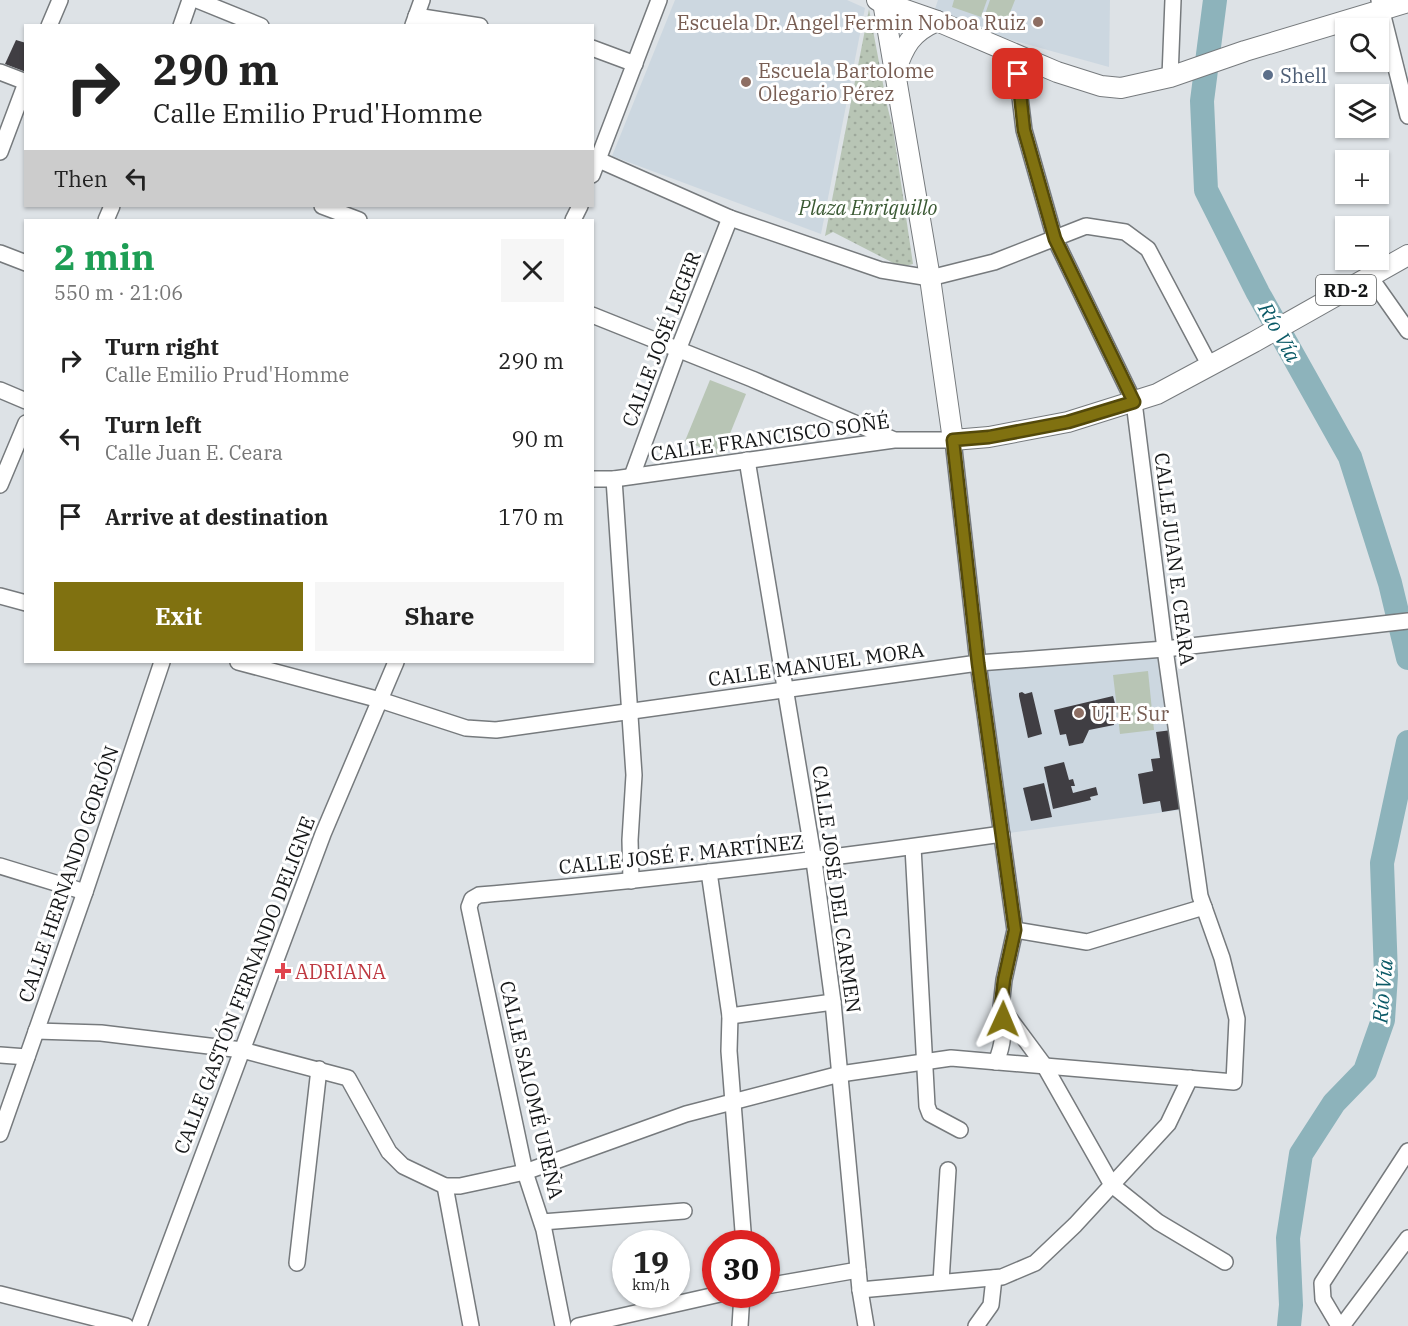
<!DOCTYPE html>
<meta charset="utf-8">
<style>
:root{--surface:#fff;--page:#f6f6f6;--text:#222;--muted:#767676;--accent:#807110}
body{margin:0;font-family:"IBM Plex Serif",serif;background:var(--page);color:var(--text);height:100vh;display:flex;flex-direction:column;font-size:22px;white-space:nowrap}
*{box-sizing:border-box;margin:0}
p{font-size:20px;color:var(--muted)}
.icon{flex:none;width:33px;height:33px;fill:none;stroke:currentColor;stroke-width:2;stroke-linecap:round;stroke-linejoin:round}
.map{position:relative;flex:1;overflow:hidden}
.details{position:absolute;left:24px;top:219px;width:570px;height:444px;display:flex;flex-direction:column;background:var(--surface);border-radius:0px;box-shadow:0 2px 4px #0004}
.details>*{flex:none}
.hud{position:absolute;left:24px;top:24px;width:570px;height:183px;border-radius:0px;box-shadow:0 2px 4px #0004;background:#fff;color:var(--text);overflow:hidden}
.fabs{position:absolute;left:1335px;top:18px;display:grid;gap:12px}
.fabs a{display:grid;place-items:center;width:54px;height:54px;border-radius:0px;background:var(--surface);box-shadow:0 2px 4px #0004;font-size:30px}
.speed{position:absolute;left:612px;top:1230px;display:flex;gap:12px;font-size:30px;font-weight:700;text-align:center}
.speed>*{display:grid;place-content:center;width:78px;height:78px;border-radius:50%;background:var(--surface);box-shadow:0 2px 4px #0004;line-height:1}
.speed small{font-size:15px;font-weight:400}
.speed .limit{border:9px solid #d22;background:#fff;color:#111}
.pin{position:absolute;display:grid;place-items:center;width:51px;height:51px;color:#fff;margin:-26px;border-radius:12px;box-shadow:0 3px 9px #0006}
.me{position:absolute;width:66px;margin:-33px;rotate:1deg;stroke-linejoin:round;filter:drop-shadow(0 0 4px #0008)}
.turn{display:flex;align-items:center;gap:21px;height:126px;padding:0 30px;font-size:27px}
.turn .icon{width:78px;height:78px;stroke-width:2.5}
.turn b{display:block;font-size:42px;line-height:51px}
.then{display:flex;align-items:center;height:57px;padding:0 30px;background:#0003;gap:12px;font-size:22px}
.round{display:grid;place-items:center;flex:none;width:63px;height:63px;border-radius:0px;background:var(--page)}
.headline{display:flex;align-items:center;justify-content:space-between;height:102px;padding:0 30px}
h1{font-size:36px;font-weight:800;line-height:45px;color:#1e9e55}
.primary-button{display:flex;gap:12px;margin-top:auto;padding:12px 30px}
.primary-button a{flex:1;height:69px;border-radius:0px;background:var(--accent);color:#fff;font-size:24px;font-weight:800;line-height:69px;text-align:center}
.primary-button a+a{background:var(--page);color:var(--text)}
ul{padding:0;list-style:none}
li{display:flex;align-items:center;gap:18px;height:78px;padding:0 30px}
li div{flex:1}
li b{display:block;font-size:22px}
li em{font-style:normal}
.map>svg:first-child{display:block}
</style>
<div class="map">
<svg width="1408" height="1326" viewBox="0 0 1408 1326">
<defs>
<pattern id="grass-dots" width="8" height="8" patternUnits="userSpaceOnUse" patternTransform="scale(1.5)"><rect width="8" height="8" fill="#b8c5b5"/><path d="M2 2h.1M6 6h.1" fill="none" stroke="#9da89b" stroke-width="1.8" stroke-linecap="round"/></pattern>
</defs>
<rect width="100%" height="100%" fill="#dde2e6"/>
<g fill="#ccd7e0">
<path d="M675,0H847L865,8L821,234L612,156Z"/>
<path d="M938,0H1110L1109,67L997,36L935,9Z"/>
<path d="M1165,649L1188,809L1002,834L978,663Z"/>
</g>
<path fill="url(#grass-dots)" d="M869,9L887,105L893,129L913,264L901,267L833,232L825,236Z"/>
<g fill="#b8c5b5">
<path d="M954,0H987L981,17L952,7Z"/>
<path d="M990,0H1015L1004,28L983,20Z"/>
<path d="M710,380L746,394L721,456L685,441Z"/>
<path d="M1148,671L1154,730L1120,734L1113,675Z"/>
</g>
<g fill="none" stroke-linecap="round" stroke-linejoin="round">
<g stroke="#8db3bb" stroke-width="24">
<path d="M1215,0L1202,101L1206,190L1258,293L1350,457L1390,583L1408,658"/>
<path d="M1289,1326L1291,1305L1288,1238L1301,1154L1334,1103L1365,1071L1383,1020L1386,975L1382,863L1408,742"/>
</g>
</g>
<g fill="#403e43">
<path d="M16,40L26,43V72L5,64Z"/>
<path d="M1022,692L1025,694L1032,692L1042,734L1028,738L1019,696V693Z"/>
<path d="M1113,696L1117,711L1112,712L1114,725L1089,730L1083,743L1069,746L1066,734L1060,735L1054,710Z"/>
<path d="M1172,730L1187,808L1162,812L1160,801L1143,804L1138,774L1153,771L1151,759L1160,758L1156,732Z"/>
<path d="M1064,762L1069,780L1073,779L1075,786H1071L1073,793L1096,787L1098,795L1090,797L1091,800L1053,809L1044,767Z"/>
<path d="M1044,783L1052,817L1031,821L1023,788Z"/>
</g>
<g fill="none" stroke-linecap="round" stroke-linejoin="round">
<g stroke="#767a7d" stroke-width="18">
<g id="minor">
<path d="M197,0L261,26"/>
<path d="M1379,0L1408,116"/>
<path d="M416,16L480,26"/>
<path d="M413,25L422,0"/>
<path d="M49,26L60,0"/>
<path d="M181,26L190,0"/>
<path d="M592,48L635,64"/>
<path d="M0,72L26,82"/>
<path d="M1170,77L1173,0"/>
<path d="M0,152L26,83"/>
<path d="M592,157L730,218L881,270L930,278L994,262L1086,226L1125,232L1148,249L1210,366"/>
<path d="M592,175L659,0"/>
<path d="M322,206L359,220"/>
<path d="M106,220L112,206"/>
<path d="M573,220L580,206"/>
<path d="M0,253L26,263"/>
<path d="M1370,277L1408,331"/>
<path d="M592,315L752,379L892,439"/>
<path d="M0,390L26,401"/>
<path d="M747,460L814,861L833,1002L860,1290L866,1326"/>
<path d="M632,476L678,350L730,218"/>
<path d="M592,479H614L894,440H953L978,663L1015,930L1004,980L1001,1007L1044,1065L1112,1185L1158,1222L1225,1262"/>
<path d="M614,479L634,775L630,840L631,881"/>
<path d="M0,485L26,423"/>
<path d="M0,596L26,603"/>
<path d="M238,662L380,700L466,728L496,730L978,663L1165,649L1408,621"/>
<path d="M913,847L927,1106L930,1114L960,1130"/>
<path d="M0,866L85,892"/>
<path d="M709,872L730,1016L729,1051L744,1244"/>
<path d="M1015,930L1087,942L1204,907"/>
<path d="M730,1016L833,1002"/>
<path d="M36,1031L101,1033L242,1050L348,1078L389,1152L403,1166L445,1186H460L525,1172L686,1114L840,1074L951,1058L1234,1082L1237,1019L1222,958L1200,896L1165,649L1134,402L1055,239L1024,130L1015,56"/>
<path d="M0,1055L27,1057"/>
<path d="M996,1062C1004,1043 1004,1029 1002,1010"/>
<path d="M0,1134L85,892L162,662"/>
<path d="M445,1186L471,1326"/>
<path d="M542,1222L684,1211"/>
<path d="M297,1263L319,1069"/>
<path d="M941,1282L948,1170"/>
<path d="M766,1286L858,1270"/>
<path d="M860,1290L1002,1277L1035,1263L1075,1225L1168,1124L1190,1078"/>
<path d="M0,1294L126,1326"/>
<path d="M139,1326L323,834L396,662"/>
<path d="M563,1326L544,1230L525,1172L469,907L472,899L479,895C654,880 828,859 1002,834"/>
<path d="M578,1326L720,1294"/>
<path d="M740,1326L742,1294"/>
<path d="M976,1326L991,1305L994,1278"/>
<path d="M1339,1326L1323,1299L1322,1283L1408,1151"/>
<path d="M1342,1326L1408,1238"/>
</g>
</g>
<g stroke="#767a7d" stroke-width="22">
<g id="major">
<path d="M877,0L937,21L1057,72L1101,86L1121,88L1170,77L1245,51L1408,2"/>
<path d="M883,2L930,278L953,440L989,437L1068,422L1157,394L1254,342L1408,255"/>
<path d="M895,72C904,46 911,32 937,21"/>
</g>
</g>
<use href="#minor" stroke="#fff" stroke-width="15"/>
<use href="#major" stroke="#fff" stroke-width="20"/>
</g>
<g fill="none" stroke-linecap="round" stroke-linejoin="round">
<g stroke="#53490a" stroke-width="15">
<path id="route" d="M1003,1019L1001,1007L1004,980L1015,930L978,663L953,440L989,437L1068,422L1134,402L1055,239L1024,130L1018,74"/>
</g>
<use href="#route" stroke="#807110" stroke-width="10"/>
</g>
<g fill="#8d6e63" stroke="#fff" stroke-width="2">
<circle cx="1038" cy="22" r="6"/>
<circle cx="746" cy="82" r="6"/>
<circle cx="1079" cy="713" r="6"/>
</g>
<circle fill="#5c6f8a" stroke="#fff" stroke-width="2" cx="1268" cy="75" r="6"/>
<path fill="#e0444e" stroke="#fff" stroke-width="2" d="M280 962h6v6h6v6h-6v6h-6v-6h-6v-6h6z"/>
<g text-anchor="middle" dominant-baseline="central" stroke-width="6" stroke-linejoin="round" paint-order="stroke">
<rect fill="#fff" stroke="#5b5d5d" stroke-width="1.5" x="1316" y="275" width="60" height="30" rx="4.5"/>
<g font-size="18" font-weight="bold" fill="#151718">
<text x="1346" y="290">RD-2</text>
</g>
<g font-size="20" fill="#785e54" stroke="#fff" text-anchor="start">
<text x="1026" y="22" text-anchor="end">Escuela Dr. Angel Fermin Noboa Ruiz</text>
<text x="758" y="70">Escuela Bartolome<tspan x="758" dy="23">Olegario Pérez</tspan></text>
<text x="1091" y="713">UTE Sur</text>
</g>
<g font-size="20" fill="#4e5e75" stroke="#fff" text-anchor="start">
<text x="1280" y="75">Shell</text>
</g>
<g font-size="20" font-style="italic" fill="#3a5933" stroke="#fff">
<text x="868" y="207">Plaza Enriquillo</text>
</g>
<g font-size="20" fill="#151718" stroke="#fff">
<text transform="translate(661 339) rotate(-69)">CALLE JOSÉ LEGER</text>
<text transform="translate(770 437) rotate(-8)">CALLE FRANCISCO SOÑÉ</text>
<text transform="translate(1175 559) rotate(83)">CALLE JUAN E. CEARA</text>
<text transform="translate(816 664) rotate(-8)">CALLE MANUEL MORA</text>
<text transform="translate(681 854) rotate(-6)">CALLE JOSÉ F. MARTÍNEZ</text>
<text transform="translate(68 874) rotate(-71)">CALLE HERNANDO GORJÓN</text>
<text transform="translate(837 889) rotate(82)">CALLE JOSÉ DEL CARMEN</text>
<text transform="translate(244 985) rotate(-69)">CALLE GASTÓN FERNANDO DELIGNE</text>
<text transform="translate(532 1090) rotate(77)">CALLE SALOMÉ UREÑA</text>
</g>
<g font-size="20" fill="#be3a42" stroke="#fff" text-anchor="start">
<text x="295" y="971">ADRIANA</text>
</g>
<g font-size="21" font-style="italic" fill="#0b5a67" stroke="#fff">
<text transform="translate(1280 332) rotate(61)">Río Vía</text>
<text transform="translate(1382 991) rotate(-85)">Río Vía</text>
</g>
</g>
</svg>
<div class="fabs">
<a><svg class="icon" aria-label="search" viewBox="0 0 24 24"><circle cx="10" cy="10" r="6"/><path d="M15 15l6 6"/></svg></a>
<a><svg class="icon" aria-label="layers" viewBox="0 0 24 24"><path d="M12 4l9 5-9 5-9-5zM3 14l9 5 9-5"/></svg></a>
<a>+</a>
<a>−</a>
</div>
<div class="speed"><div>19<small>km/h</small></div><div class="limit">30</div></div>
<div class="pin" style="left:1018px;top:74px;background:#d93025"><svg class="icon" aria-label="arrive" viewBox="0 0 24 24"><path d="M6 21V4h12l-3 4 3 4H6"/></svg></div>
<svg class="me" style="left:1003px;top:1019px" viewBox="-20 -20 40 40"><path d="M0-17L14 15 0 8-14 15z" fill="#807110" stroke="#fff" stroke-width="4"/></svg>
<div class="hud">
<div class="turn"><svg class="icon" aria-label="right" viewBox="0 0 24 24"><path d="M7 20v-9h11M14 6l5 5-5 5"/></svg><div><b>290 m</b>Calle Emilio Prud'Homme</div></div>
<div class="then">Then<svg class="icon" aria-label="left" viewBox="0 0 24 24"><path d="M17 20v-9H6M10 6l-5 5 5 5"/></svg></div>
</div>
<section class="details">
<div class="headline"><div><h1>2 min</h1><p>550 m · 21:06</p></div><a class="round"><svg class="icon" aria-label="close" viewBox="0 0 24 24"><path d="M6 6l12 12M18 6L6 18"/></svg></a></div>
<ul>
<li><svg class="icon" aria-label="right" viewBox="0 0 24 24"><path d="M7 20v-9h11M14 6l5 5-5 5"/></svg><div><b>Turn right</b><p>Calle Emilio Prud'Homme</p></div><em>290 m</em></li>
<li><svg class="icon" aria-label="left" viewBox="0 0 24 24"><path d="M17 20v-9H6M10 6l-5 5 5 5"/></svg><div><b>Turn left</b><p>Calle Juan E. Ceara</p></div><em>90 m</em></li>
<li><svg class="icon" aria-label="arrive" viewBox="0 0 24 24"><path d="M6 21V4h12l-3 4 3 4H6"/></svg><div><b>Arrive at destination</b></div><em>170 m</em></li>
</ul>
<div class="primary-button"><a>Exit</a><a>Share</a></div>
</section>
</div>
